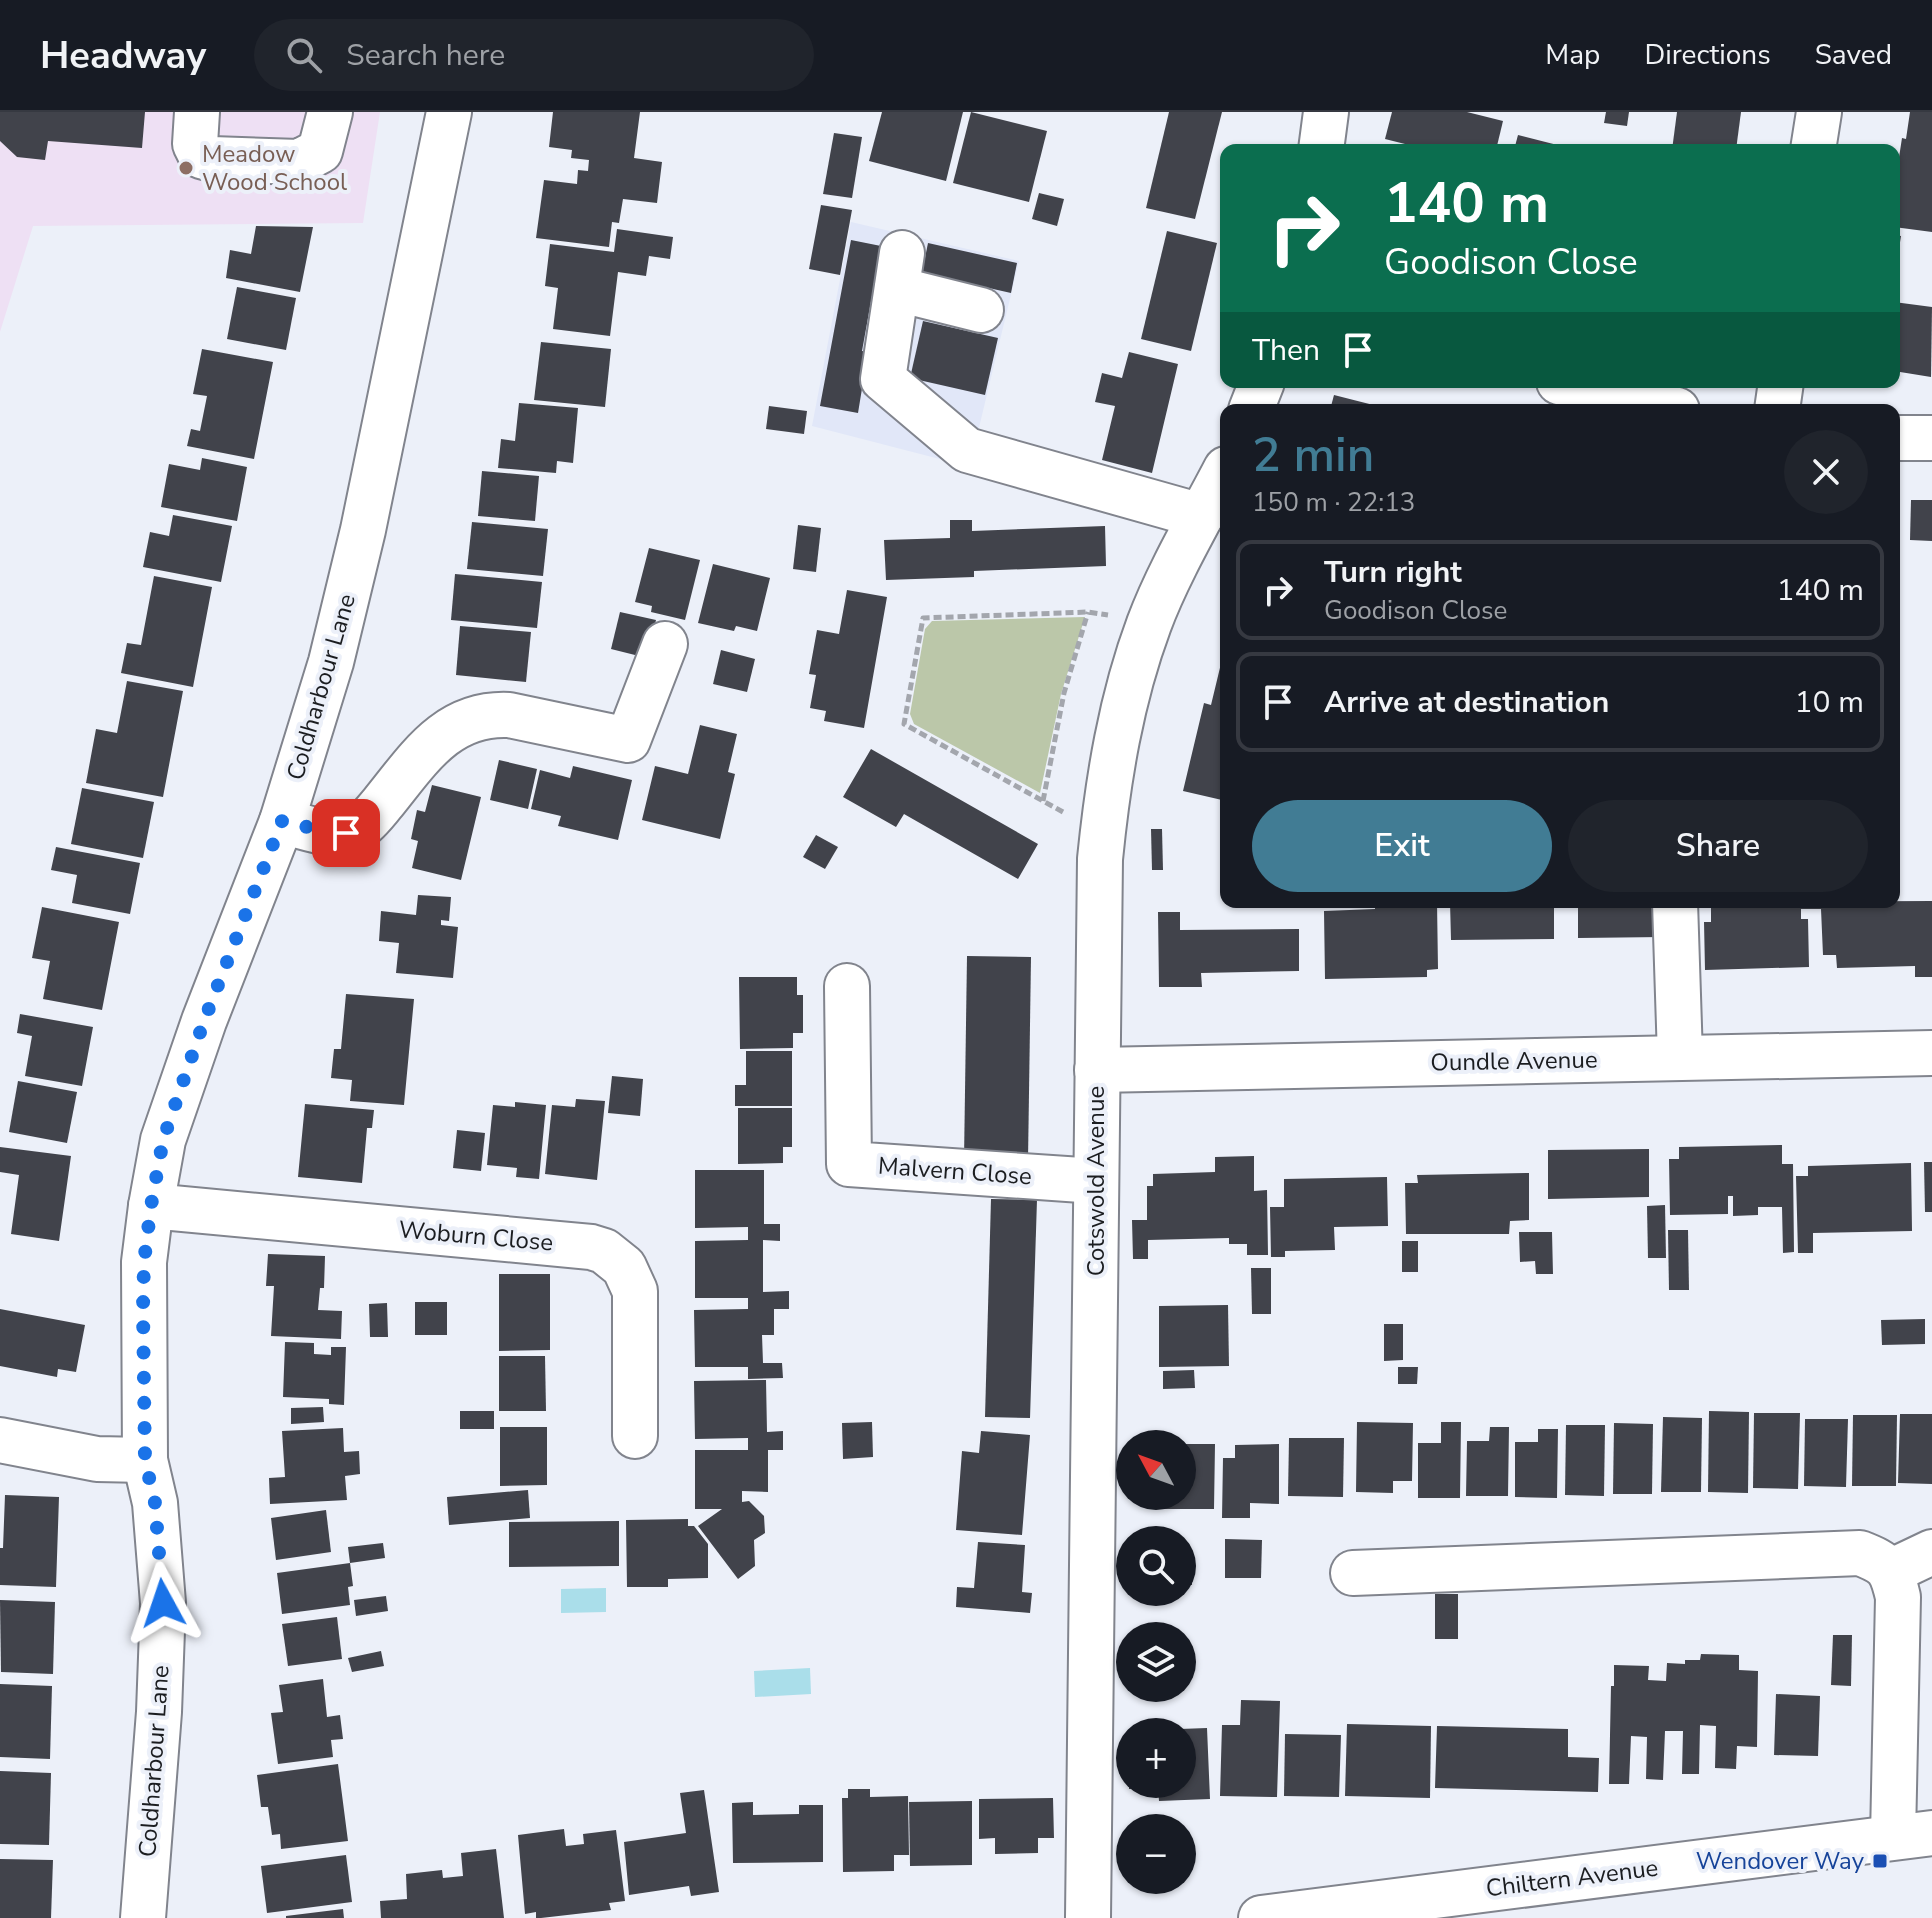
<!DOCTYPE html>
<meta charset="utf-8">
<style>
:root{--surface:#171b24;--page:#20242c;--text:#f1f3f6;--muted:#9ea1a6;--line:#363941;--accent:#417c94}
body{margin:0;font-family:"Nunito Sans",sans-serif;background:var(--page);color:var(--text);height:100vh;display:flex;flex-direction:column;font-size:30px;white-space:nowrap}
*{box-sizing:border-box;margin:0}
p{font-size:26px;color:var(--muted)}
.icon{flex:none;width:44px;height:44px;fill:none;stroke:currentColor;stroke-width:2;stroke-linecap:round;stroke-linejoin:round}
.map{position:relative;flex:1;overflow:hidden}
.panel{position:absolute;left:1220px;top:292px;width:680px;height:504px;display:flex;flex-direction:column;background:var(--surface);border-radius:16px;box-shadow:0 2px 6px #0004}
.panel>*{flex:none}
.banner{position:absolute;left:1220px;top:32px;width:680px;height:244px;border-radius:16px;box-shadow:0 2px 6px #0004;background:#0b6e4f;color:#fff;overflow:hidden}
.needle{width:52px;rotate:311deg}
.fabs{position:absolute;left:1116px;top:1318px;display:grid;gap:16px}
.fabs a{display:grid;place-items:center;width:80px;height:80px;border-radius:50%;background:var(--surface);box-shadow:0 2px 6px #0004;font-size:40px}
.pin{position:absolute;display:grid;place-items:center;width:68px;height:68px;color:#fff;margin:-34px;border-radius:16px;box-shadow:0 4px 12px #0006}
.me{position:absolute;width:88px;margin:-44px;rotate:355deg;stroke-linejoin:round;filter:drop-shadow(0 0 6px #0008)}
.turn{display:flex;align-items:center;gap:28px;height:168px;padding:0 32px;font-size:36px}
.turn .icon{width:104px;height:104px;stroke-width:2.5}
.turn b{display:block;font-size:56px;line-height:68px}
.then{display:flex;align-items:center;height:76px;padding:0 32px;background:#0003;gap:16px;font-size:30px}
.round{display:grid;place-items:center;flex:none;width:84px;height:84px;border-radius:42px;background:var(--page)}
.summary{display:flex;align-items:center;justify-content:space-between;height:136px;padding:0 32px}
h1{font-size:48px;font-weight:600;line-height:60px;color:var(--accent)}
.button{display:flex;gap:16px;margin-top:auto;padding:16px 32px}
.button a{flex:1;height:92px;border-radius:48px;background:var(--accent);color:#fff;font-size:32px;font-weight:600;line-height:92px;text-align:center}
.button a+a{background:var(--page);color:var(--text)}
ul{padding:0;list-style:none}
li{display:flex;align-items:center;gap:24px;height:100px;margin:0 16px 12px;padding:0 16px;border:4px solid var(--line);border-radius:16px}
li div{flex:1}
li b{display:block;font-size:30px}
li em{font-style:normal}
header{display:flex;align-items:center;gap:48px;box-sizing:border-box;height:112px;padding:0 40px;background:var(--surface);border-bottom:2px solid var(--line)}
header strong{font-size:38px}
nav{display:flex;gap:44px;margin-inline-start:auto;font-size:28px}
.search{width:560px;height:72px;background:var(--page);display:flex;align-items:center;gap:20px;box-sizing:border-box;padding:0 28px;border-radius:44px;color:var(--muted);font-size:30px}
.map>svg:first-child{display:block}
</style>
<header>
<strong>Headway</strong>
<div class="search"><svg class="icon" aria-label="search" viewBox="0 0 24 24"><circle cx="10" cy="10" r="6"/><path d="M15 15l6 6"/></svg>Search here</div>
<nav><a>Map</a><a>Directions</a><a>Saved</a></nav>
</header>
<div class="map">
<svg width="1932" height="1806" viewBox="0 0 1932 1806">
<rect width="100%" height="100%" fill="#ecf0f9"/>
<path fill="#eee0f4" d="M0,0H380L363,111L33,114L0,220Z"/>
<path fill="#e1e7f8" d="M851,110L1019,149L976,328L1168,406L812,314Z"/>
<path fill="#bbc7a9" d="M1085,505L1061,582L1040,681L914,612L910,602L925,517L932,509Z"/>
<g fill="#aadeea">
<path d="M606,1476V1500L561,1501V1477Z"/>
<path d="M810,1556L811,1582L755,1585L754,1559Z"/>
</g>
<g fill="#41434b">
<path d="M0,0H145L142,36L48,29L45,48L17,45L0,29Z"/>
<path d="M553,0H640L634,46L662,50L657,91L623,87L619,111L612,110L609,135L536,126L544,68L577,72L578,58L588,59L589,48L571,46L572,38L549,35Z"/>
<path d="M882,0H963L946,69L869,49Z"/>
<path d="M971,0L1047,19L1029,90L953,71Z"/>
<path d="M1169,0H1222L1195,107L1146,96Z"/>
<path d="M1392,0H1467L1503,9L1496,38H1429L1385,27Z"/>
<path d="M1606,0H1629L1627,14L1604,11Z"/>
<path d="M1677,0H1741L1736,38H1672Z"/>
<path d="M1910,0H1932V120L1894,115V78L1902,26L1906,27Z"/>
<path d="M834,21L862,25L852,86L823,82Z"/>
<path d="M1518,23L1573,37V38H1514Z"/>
<path d="M1039,81L1064,87L1057,114L1032,107Z"/>
<path d="M821,93L852,98L840,163L809,157Z"/>
<path d="M256,114L313,115L300,180L226,166L230,138L251,142Z"/>
<path d="M617,117L673,125L670,147L649,144L646,164L618,160L610,224L553,217L558,176L545,174L550,132L614,140Z"/>
<path d="M1167,119L1217,131L1191,239L1141,227Z"/>
<path d="M1894,123L1901,124L1898,143L1894,142Z"/>
<path d="M851,128L881,134L862,239L868,240L858,301L820,294Z"/>
<path d="M928,131L1017,151L1011,181L922,161Z"/>
<path d="M237,175L296,186L286,238L227,227Z"/>
<path d="M1894,190L1932,195L1931,265L1894,259Z"/>
<path d="M923,209L998,226L985,283L910,266Z"/>
<path d="M541,230L611,237L605,295L534,288Z"/>
<path d="M202,237L273,250L254,347L187,334L191,317L200,319L207,284L193,282Z"/>
<path d="M1129,240L1178,252L1152,361L1102,348L1115,294L1095,290L1102,261L1122,266Z"/>
<path d="M1334,283L1389,297V298H1330Z"/>
<path d="M519,291L578,296L573,351L557,349L556,361L498,356L501,327L515,329Z"/>
<path d="M769,294L807,299L804,322L766,317Z"/>
<path d="M202,346L247,355L237,409L161,395L169,352L200,358Z"/>
<path d="M482,359L539,364L535,409L478,404Z"/>
<path d="M1911,388H1932V429L1910,428Z"/>
<path d="M173,403L232,414L221,470L143,455L150,420L169,424Z"/>
<path d="M950,408H972V419L1105,414L1106,454L974,459V465L886,468L884,428L950,426Z"/>
<path d="M472,410L548,417L543,464L467,457Z"/>
<path d="M798,413L821,416L816,460L793,457Z"/>
<path d="M649,436L700,448L685,508L651,500L652,494L635,490Z"/>
<path d="M713,452L770,466L757,519L736,514L734,519L698,511Z"/>
<path d="M455,462L542,470L537,516L451,508Z"/>
<path d="M154,464L212,475L193,575L121,561L127,531L141,533Z"/>
<path d="M847,478L887,485L864,616L824,609L826,599L810,596L816,563L809,562L817,518L839,522Z"/>
<path d="M620,500L656,508L647,546L611,537Z"/>
<path d="M460,514L531,520L526,570L456,563Z"/>
<path d="M1225,535L1226,673L1222,688L1183,679L1204,591L1211,593Z"/>
<path d="M721,538L755,547L747,580L713,572Z"/>
<path d="M127,569L183,579L163,685L86,671L96,617L117,621Z"/>
<path d="M700,613L737,622L728,660L735,662L720,727L642,708L655,654L688,662Z"/>
<path d="M871,637L1038,732L1018,767L904,702L896,715L843,685Z"/>
<path d="M499,648L537,657L528,697L490,688Z"/>
<path d="M573,654L632,668L618,728L558,714L561,704L531,697L540,658L570,666Z"/>
<path d="M432,673L481,685L461,768L412,756L418,729L411,727L417,698L425,700Z"/>
<path d="M82,676L154,690L143,746L71,732Z"/>
<path d="M1151,717H1162L1163,758H1152Z"/>
<path d="M816,723L838,735L825,757L803,745Z"/>
<path d="M56,735L140,751L130,802L72,791L77,763L51,758Z"/>
<path d="M418,783L451,785L449,809L441,808V813L458,815L453,866L396,861L399,831L379,829L381,799L416,803Z"/>
<path d="M1932,789V865H1915V854L1837,856L1836,843H1823L1821,797H1801V807H1808L1809,855L1705,858L1704,810H1711V795L1755,794V790Z"/>
<path d="M1437,790L1438,857L1427,858V865L1325,867L1324,799L1375,797V791Z"/>
<path d="M1450,790H1564V794H1554V827L1451,828Z"/>
<path d="M1578,790H1662L1663,825L1578,826Z"/>
<path d="M42,795L119,810L102,898L43,887L50,849L32,846Z"/>
<path d="M1158,800H1180V818L1299,817V859L1201,861L1202,875H1159Z"/>
<path d="M967,844L1031,845L1028,1049L964,1048Z"/>
<path d="M739,865H797V883H803V921H793V936L740,937Z"/>
<path d="M346,882L414,887L404,993L350,989L352,968L331,966L334,937H341Z"/>
<path d="M20,902L93,915L82,974L25,964L32,924L17,921Z"/>
<path d="M746,939H792V994H735V973H746Z"/>
<path d="M612,964L643,967L640,1004L608,1001Z"/>
<path d="M18,969L77,980L67,1031L9,1020Z"/>
<path d="M576,987L605,989L597,1068L545,1062L552,993L575,995Z"/>
<path d="M515,990L546,993L539,1067L516,1065L517,1056L487,1053L493,993L515,995Z"/>
<path d="M305,992L374,998L372,1016H367L362,1071L298,1065Z"/>
<path d="M738,996H792V1035H783V1051L738,1052Z"/>
<path d="M457,1018L485,1021L481,1059L453,1056Z"/>
<path d="M1782,1033V1052H1793L1794,1140L1783,1141L1782,1095H1758V1103L1733,1104V1084H1728V1102L1670,1103L1669,1047H1679V1035Z"/>
<path d="M0,1035L71,1044L59,1129L11,1122L19,1063L0,1060Z"/>
<path d="M1649,1037V1085L1548,1087V1038Z"/>
<path d="M1254,1044V1079L1267,1078L1268,1143H1247V1132H1229V1126L1148,1128V1147H1133L1132,1108H1147V1074H1153V1062L1215,1060V1045Z"/>
<path d="M1924,1050H1932V1100H1925Z"/>
<path d="M1911,1051L1912,1119L1813,1121V1141H1798L1796,1064H1808V1054Z"/>
<path d="M695,1058H764V1112H780V1129L763,1128V1180L789,1179V1197H774V1223H762L763,1251H782L783,1266L748,1267V1255H695L694,1198L748,1197V1186H695V1129L748,1128V1115L695,1116Z"/>
<path d="M1529,1061V1108L1510,1109L1509,1122H1406L1405,1071H1418L1417,1063Z"/>
<path d="M1387,1065L1388,1114L1334,1115L1335,1138L1285,1139V1145H1271L1270,1095H1284V1067Z"/>
<path d="M991,1087L1037,1088L1030,1306L985,1305Z"/>
<path d="M1665,1093L1666,1146H1648L1647,1094Z"/>
<path d="M1668,1118H1688L1689,1178H1669Z"/>
<path d="M1519,1120H1552L1553,1162H1536L1535,1149L1520,1150Z"/>
<rect x="1402" y="1129" width="16" height="31"/>
<path d="M268,1142L325,1144L324,1176H320L318,1198L342,1199L341,1227L271,1224L274,1174H266Z"/>
<path d="M1251,1156H1271V1202H1252Z"/>
<path d="M499,1162H550V1238L499,1239Z"/>
<rect x="415" y="1190" width="32" height="33"/>
<path d="M387,1191L388,1225H370L369,1192Z"/>
<path d="M1228,1193L1229,1254L1159,1255V1194Z"/>
<path d="M0,1197L85,1213L76,1260L58,1257L57,1265L0,1254Z"/>
<path d="M1925,1207V1232L1882,1233L1881,1208Z"/>
<path d="M1384,1212H1403V1248L1384,1249Z"/>
<path d="M285,1230L314,1231V1242L331,1243V1235H346L344,1293L329,1292V1287L283,1285Z"/>
<path d="M499,1244H545L546,1299H499Z"/>
<path d="M1398,1255H1418L1417,1272H1398Z"/>
<path d="M1194,1258L1195,1276L1163,1277V1259Z"/>
<path d="M766,1268L767,1320L783,1319V1338H768V1380L742,1379V1390L749,1389L764,1404L765,1421L754,1428L755,1454L738,1467L698,1414L722,1397H695V1338H748V1326L695,1327L694,1269Z"/>
<path d="M323,1295L324,1310L291,1312V1296Z"/>
<rect x="460" y="1299" width="34" height="18"/>
<path d="M1709,1299L1749,1300L1748,1381L1708,1380Z"/>
<path d="M1754,1301H1800L1798,1377L1753,1376Z"/>
<path d="M1900,1302H1932V1372L1898,1371Z"/>
<path d="M1853,1303H1897L1896,1374H1852Z"/>
<path d="M1663,1305L1702,1306L1701,1380H1661Z"/>
<path d="M1805,1307H1848L1846,1375L1804,1374Z"/>
<path d="M872,1310L873,1345L843,1347L842,1311Z"/>
<path d="M1357,1310L1413,1311L1412,1369H1393V1381L1356,1380Z"/>
<path d="M1441,1310H1461L1460,1386H1418V1331H1441Z"/>
<path d="M1614,1311L1653,1312L1652,1382H1613Z"/>
<path d="M1566,1313H1605L1604,1384L1565,1383Z"/>
<path d="M500,1315H547V1373L500,1374Z"/>
<path d="M1490,1315H1509L1508,1384H1466L1467,1329H1489Z"/>
<path d="M343,1316L344,1340L359,1339L360,1362L345,1364L347,1388L270,1392L269,1366L285,1365L282,1319Z"/>
<path d="M1538,1317H1558L1557,1386L1515,1385V1330H1538Z"/>
<path d="M981,1319L1030,1323L1022,1423L956,1418L962,1339L979,1341Z"/>
<path d="M1289,1326H1344L1343,1385L1288,1384Z"/>
<path d="M1182,1332H1215L1214,1397H1149L1150,1384H1182Z"/>
<path d="M1279,1332V1392L1250,1391V1406H1222L1223,1346H1235V1333Z"/>
<path d="M528,1378L530,1406L449,1413L447,1385Z"/>
<path d="M5,1383L59,1385L56,1475L0,1473V1436H3Z"/>
<path d="M326,1398L331,1440L276,1448L271,1406Z"/>
<path d="M688,1407V1414H694L708,1432V1466L668,1467V1475H627L626,1408Z"/>
<path d="M619,1409V1454L509,1455V1410Z"/>
<path d="M1225,1427L1262,1428L1261,1466H1225Z"/>
<path d="M978,1430L1025,1433L1022,1480L1032,1481L1030,1501L956,1495L957,1475L974,1476Z"/>
<path d="M383,1431L385,1446L350,1451L348,1435Z"/>
<rect x="1182" y="1447" width="10" height="26"/>
<path d="M350,1451L353,1474L348,1475L350,1493L282,1502L277,1461Z"/>
<rect x="1435" y="1482" width="23" height="45"/>
<path d="M386,1484L388,1499L356,1504L354,1488Z"/>
<path d="M0,1488L55,1490L53,1562L1,1560Z"/>
<path d="M337,1505L342,1547L288,1554L282,1512Z"/>
<path d="M1833,1523H1852L1851,1574L1831,1573Z"/>
<path d="M381,1539L384,1554L352,1560L348,1546Z"/>
<path d="M1701,1542L1739,1543V1558L1758,1559L1757,1635L1737,1634L1736,1657L1715,1656L1716,1614L1700,1613L1699,1662H1682L1683,1619H1665L1663,1668L1646,1667L1647,1625L1631,1624L1629,1672H1609L1611,1574H1614V1553L1649,1554L1648,1568L1666,1569L1667,1551L1685,1552V1548H1700Z"/>
<path d="M323,1567L327,1605L340,1603L343,1627L331,1628L333,1645L278,1652L271,1601L283,1600L279,1573Z"/>
<path d="M0,1572L52,1574L50,1647L0,1645Z"/>
<path d="M1776,1582L1820,1584L1818,1644L1774,1643Z"/>
<path d="M1241,1588L1280,1589L1277,1685L1220,1684L1222,1613H1240Z"/>
<path d="M1347,1612L1431,1614L1430,1686L1345,1684Z"/>
<path d="M1437,1614L1568,1617V1645L1599,1646L1598,1680L1435,1676Z"/>
<path d="M1207,1616L1210,1687L1159,1689L1158,1676L1129,1677V1672H1182L1180,1617Z"/>
<path d="M1285,1622L1341,1623L1339,1685L1284,1684Z"/>
<path d="M338,1652L348,1729L281,1737L280,1722L272,1723L268,1695H261L257,1663Z"/>
<path d="M0,1659L51,1661L49,1733L0,1732Z"/>
<path d="M848,1677H870V1685L908,1684L909,1743H894V1759L843,1760L842,1686H848Z"/>
<path d="M704,1678L719,1780L691,1784L689,1774L629,1783L624,1730L686,1721L680,1681Z"/>
<path d="M1053,1686L1054,1726H1038V1741L995,1742V1726L979,1727V1687Z"/>
<path d="M972,1689V1753L910,1754L909,1690Z"/>
<path d="M753,1690V1703L799,1702V1693H823V1750L733,1751L732,1691Z"/>
<path d="M564,1717L566,1734L584,1732L583,1722L616,1718L625,1789L609,1791L611,1798L541,1806H536V1800L525,1802L518,1723Z"/>
<path d="M496,1737L504,1806H381L380,1789L407,1787L406,1762L442,1758L443,1766L463,1764L461,1741Z"/>
<path d="M346,1743L352,1790L267,1801L261,1754Z"/>
<path d="M0,1747L53,1748L51,1806H0Z"/>
<path d="M343,1797L344,1806H286V1804Z"/>
</g>
<g fill="none" stroke-linecap="round" stroke-linejoin="round">
<g stroke="#81848d" stroke-width="48">
<g id="minor">
<path d="M197,0L195,32L201,44L212,47L299,50L320,39L330,0"/>
<path d="M1321,38L1326,0"/>
<path d="M1813,38L1819,0"/>
<path d="M902,141L883,267L967,338L1201,404"/>
<path d="M897,177L981,198"/>
<path d="M1559,270L1677,298"/>
<path d="M1251,298L1262,270"/>
<path d="M1777,298L1781,270"/>
<path d="M1894,326H1932"/>
<path d="M282,709C301,714 324,723 344,721C361,719 372,704 382,692C418,648 446,600 509,603L628,628L665,532"/>
<path d="M1675,790L1680,945"/>
<path d="M847,874L849,1052L1096,1069"/>
<path d="M1097,958L1932,941"/>
<path d="M151,1094L591,1135L604,1139L624,1155L635,1179V1324"/>
<path d="M0,1328L97,1347L145,1348"/>
<path d="M1892,1459L1932,1440"/>
<path d="M1353,1461L1860,1441C1888,1452 1891,1456 1898,1485L1893,1725"/>
<path d="M143,1806L159,1600L163,1491L155,1391L145,1348L144,1150L151,1094L163,1028L204,909L282,709L331,550L363,418L449,0"/>
<path d="M1088,1806L1100,747C1108,667 1121,587 1149,512C1168,461 1201,405 1226,357"/>
<path d="M1261,1806L1932,1721"/>
</g>
</g>
<g stroke="#a3a6ad" stroke-width="5" stroke-dasharray="8 4" stroke-linecap="butt">
<path d="M1043,689L1064,581L1088,500"/>
<path d="M1063,700L904,612L923,506L1088,500L1108,503"/>
</g>
<use href="#minor" stroke="#fff" stroke-width="44"/>
</g>
<g fill="none" stroke-linecap="round" stroke-linejoin="round">
<path stroke="#1a73e8" stroke-width="14" stroke-dasharray="0 25.2" d="M163,1491L155,1391L145,1348L143,1196L144,1150L151,1094L163,1028L204,909L282,709L328,720L346,721"/>
</g>
<circle fill="#8d6e63" stroke="#ecf0f9" stroke-width="3" cx="186" cy="56" r="8"/>
<rect fill="#1a4fb4" stroke="#ecf0f9" stroke-width="3" x="1872" y="1741" width="16" height="16" rx="4"/>
<g text-anchor="middle" dominant-baseline="central" stroke-width="8" stroke-linejoin="round" paint-order="stroke">
<g font-size="24" fill="#785e54" stroke="#ecf0f9" text-anchor="start">
<text x="202" y="42">Meadow<tspan x="202" dy="28">Wood School</tspan></text>
</g>
<g font-size="24" fill="#1b1d20" stroke="#ecf0f9">
<text transform="translate(321 575) rotate(-74)">Coldharbour Lane</text>
<text transform="translate(1514 949) rotate(-1)">Oundle Avenue</text>
<text transform="translate(955 1059) rotate(4)">Malvern Close</text>
<text transform="translate(1096 1069) rotate(-90)">Cotswold Avenue</text>
<text transform="translate(476 1124) rotate(5)">Woburn Close</text>
<text transform="translate(154 1649) rotate(-86)">Coldharbour Lane</text>
<text transform="translate(1572 1766) rotate(-7)">Chiltern Avenue</text>
</g>
<g font-size="24" fill="#164399" stroke="#ecf0f9" text-anchor="end">
<text x="1864" y="1749">Wendover Way</text>
</g>
</g>
</svg>
<div class="fabs">
<a><svg class="needle" viewBox="-14 -14 28 28"><path d="M0-13l5 13h-10z" fill="#e53935"/><path d="M0 13l5-13h-10z" fill="#9ea1a6"/></svg></a>
<a><svg class="icon" aria-label="search" viewBox="0 0 24 24"><circle cx="10" cy="10" r="6"/><path d="M15 15l6 6"/></svg></a>
<a><svg class="icon" aria-label="layers" viewBox="0 0 24 24"><path d="M12 4l9 5-9 5-9-5zM3 14l9 5 9-5"/></svg></a>
<a>+</a>
<a>−</a>
</div>
<div class="pin" style="left:346px;top:721px;background:#d93025"><svg class="icon" aria-label="arrive" viewBox="0 0 24 24"><path d="M6 21V4h12l-3 4 3 4H6"/></svg></div>
<svg class="me" style="left:163px;top:1491px" viewBox="-20 -20 40 40"><path d="M0-17L14 15 0 8-14 15z" fill="#1a73e8" stroke="#fff" stroke-width="4"/></svg>
<div class="banner">
<div class="turn"><svg class="icon" aria-label="right" viewBox="0 0 24 24"><path d="M7 20v-9h11M14 6l5 5-5 5"/></svg><div><b>140 m</b>Goodison Close</div></div>
<div class="then">Then<svg class="icon" aria-label="arrive" viewBox="0 0 24 24"><path d="M6 21V4h12l-3 4 3 4H6"/></svg></div>
</div>
<section class="panel">
<div class="summary"><div><h1>2 min</h1><p>150 m · 22:13</p></div><a class="round"><svg class="icon" aria-label="close" viewBox="0 0 24 24"><path d="M6 6l12 12M18 6L6 18"/></svg></a></div>
<ul>
<li><svg class="icon" aria-label="right" viewBox="0 0 24 24"><path d="M7 20v-9h11M14 6l5 5-5 5"/></svg><div><b>Turn right</b><p>Goodison Close</p></div><em>140 m</em></li>
<li><svg class="icon" aria-label="arrive" viewBox="0 0 24 24"><path d="M6 21V4h12l-3 4 3 4H6"/></svg><div><b>Arrive at destination</b></div><em>10 m</em></li>
</ul>
<div class="button"><a>Exit</a><a>Share</a></div>
</section>
</div>
